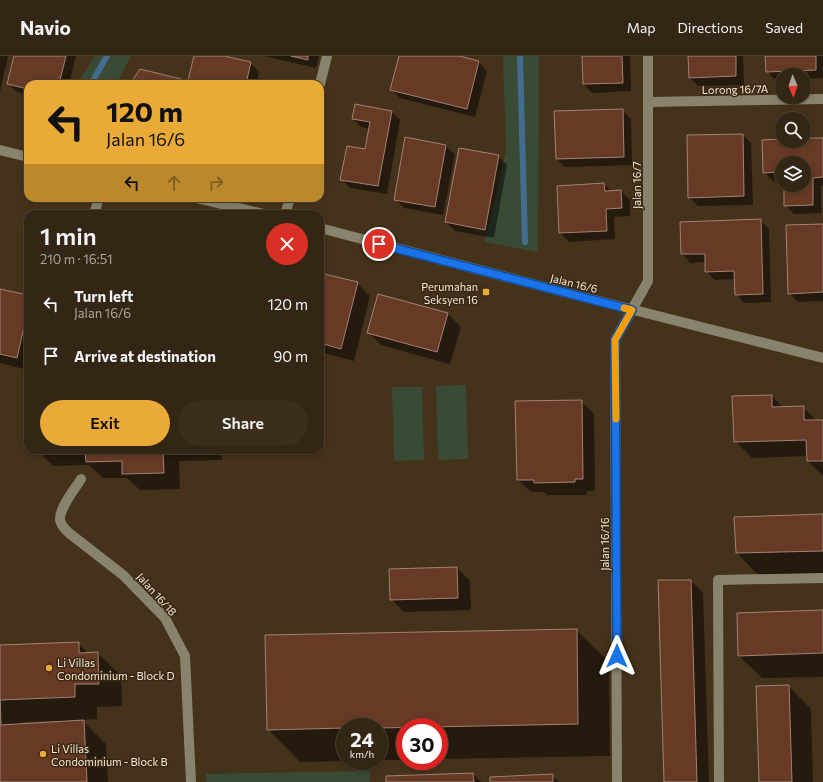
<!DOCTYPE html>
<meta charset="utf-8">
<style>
:root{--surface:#342614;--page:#3c2e1d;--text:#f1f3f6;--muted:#a9a5a0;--line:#4e4334;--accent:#eaaa38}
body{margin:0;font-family:Commissioner,sans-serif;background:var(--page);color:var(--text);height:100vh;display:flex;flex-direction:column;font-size:15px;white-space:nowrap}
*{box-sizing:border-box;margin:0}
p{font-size:13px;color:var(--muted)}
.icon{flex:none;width:22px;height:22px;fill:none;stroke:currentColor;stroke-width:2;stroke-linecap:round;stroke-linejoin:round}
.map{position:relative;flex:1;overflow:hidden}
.drawer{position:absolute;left:24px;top:154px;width:300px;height:244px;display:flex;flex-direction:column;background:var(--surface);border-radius:12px;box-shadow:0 2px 6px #0003,0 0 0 1px var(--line)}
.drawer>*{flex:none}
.top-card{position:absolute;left:24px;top:24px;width:300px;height:122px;border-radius:12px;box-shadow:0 2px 6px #0003,0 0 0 1px var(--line);background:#eaaa38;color:#111;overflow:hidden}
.needle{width:26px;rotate:178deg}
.fabs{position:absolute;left:775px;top:12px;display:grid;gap:8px}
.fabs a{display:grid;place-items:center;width:36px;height:36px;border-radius:50%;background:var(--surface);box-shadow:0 2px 6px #0003,0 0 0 1px var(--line);font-size:20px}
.speed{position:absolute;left:336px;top:662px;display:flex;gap:8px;font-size:20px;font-weight:700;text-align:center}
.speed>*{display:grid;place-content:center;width:52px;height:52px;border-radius:50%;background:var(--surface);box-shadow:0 2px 6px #0003,0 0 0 1px var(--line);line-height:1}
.speed small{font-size:10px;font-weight:400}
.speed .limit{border:6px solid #d22;background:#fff;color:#111}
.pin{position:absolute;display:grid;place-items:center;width:34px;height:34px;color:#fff;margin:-17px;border:2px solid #fff;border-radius:50%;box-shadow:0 1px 4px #0007}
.me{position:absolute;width:44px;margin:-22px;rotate:0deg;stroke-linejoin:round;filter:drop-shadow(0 0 3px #0008)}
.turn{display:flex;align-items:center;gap:14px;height:84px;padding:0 16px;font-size:18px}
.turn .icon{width:52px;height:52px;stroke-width:2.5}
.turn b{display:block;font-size:28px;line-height:34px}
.lanes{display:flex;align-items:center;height:38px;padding:0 16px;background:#0003;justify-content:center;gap:20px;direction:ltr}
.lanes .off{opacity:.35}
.round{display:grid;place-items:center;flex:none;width:42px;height:42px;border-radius:21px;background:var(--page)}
.overview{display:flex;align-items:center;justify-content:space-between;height:68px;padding:0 16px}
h1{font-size:24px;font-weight:600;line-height:30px}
.primary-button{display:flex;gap:8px;margin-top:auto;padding:8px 16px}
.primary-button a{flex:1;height:46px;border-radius:24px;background:var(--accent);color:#111;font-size:16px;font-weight:600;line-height:46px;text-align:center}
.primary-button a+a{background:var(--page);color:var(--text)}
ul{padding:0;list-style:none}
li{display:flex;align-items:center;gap:12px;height:52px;padding:0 16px}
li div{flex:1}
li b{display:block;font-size:15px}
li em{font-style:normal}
header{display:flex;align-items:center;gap:24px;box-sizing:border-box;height:56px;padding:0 20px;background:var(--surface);border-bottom:1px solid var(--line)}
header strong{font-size:19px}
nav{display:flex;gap:22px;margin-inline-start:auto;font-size:14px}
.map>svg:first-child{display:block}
</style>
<header>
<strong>Navio</strong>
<nav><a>Map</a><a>Directions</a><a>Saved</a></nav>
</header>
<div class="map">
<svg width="823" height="726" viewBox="0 0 823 726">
<rect width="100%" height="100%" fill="#45321b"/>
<g fill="#394b35">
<path d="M95,0H131L116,28H77Z"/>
<path d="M503,0H539L538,196L485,186L506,94Z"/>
<path d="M466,329L468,403L438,404L436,330Z"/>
<path d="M392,331H422L424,404L394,405Z"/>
<path d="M370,715V726H206V718Z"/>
</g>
<g fill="#0007" fill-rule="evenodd">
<path d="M0,0H8L0,36Z"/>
<path d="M15,0H76L69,28H28V39L17,36L8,27Z"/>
<path d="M195,0H219L250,7L259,16L256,28H188Z"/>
<path d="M264,0H319L316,12Z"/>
<path d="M400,0H455L479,6L487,15L475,61L400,42L391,33Z"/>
<path d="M583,0H630L631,35L592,37L584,28Z"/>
<path d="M689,0H743L744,29L698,30L690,22Z"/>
<path d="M766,0H823V22L804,23V19H782V24H775L767,15Z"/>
<path d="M181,23L185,28H131Z"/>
<path d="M622,54L631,63L632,109L565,111L557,103Z"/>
<path d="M392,56L400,64L387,138L350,132L342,123L366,94L370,73L361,71L353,63Z"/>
<path d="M743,79L751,87L753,149L698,150L689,142Z"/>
<path d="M406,83L446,90L455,98L443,159L404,152L395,143Z"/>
<path d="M804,83H823V130H821V157L794,158L785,149V129H804V107H782V125H773L764,116L782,84L804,85Z"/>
<path d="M498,100L507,109L494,182L455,175L446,166Z"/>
<path d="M604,128L612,136L621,135L630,144V160L614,161L615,183L569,186L560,177L558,131Z"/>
<path d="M760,164L769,173L771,246L744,247L736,238L735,223L715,224L706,215V206L690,207L682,198Z"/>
<path d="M823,170V245L798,246L789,237Z"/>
<path d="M320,218L357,227L370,240L354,305L320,296Z"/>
<path d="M0,234L28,240V314L0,307Z"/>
<path d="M379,239L448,258L461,271L450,308L381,289L368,276Z"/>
<path d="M772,340L784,352L803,351L817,365H823V420L808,405V400L752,402L735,385Z"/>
<path d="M581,345L594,358L595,435H587V439H547L544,436H531L518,424Z"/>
<path d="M37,394H222V404L179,405L180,433L140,434L127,422H103L89,409L53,410Z"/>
<path d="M823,459V518L759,520L737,497L735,462Z"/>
<path d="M457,512L470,525L471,554L404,556L391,543Z"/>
<path d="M691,525L703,537L709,726H665Z"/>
<path d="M823,555V621L762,622L739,600Z"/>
<path d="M576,574L609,606L610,700L439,703V671H405V704H379V671H345V705H353L300,706L268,673Z"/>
<path d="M78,587L88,597H98L121,620L122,650L97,651V663L82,664L106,688L108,726H0V590ZM61,665V667L23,669V666Z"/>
<path d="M788,630L811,653L813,726H760Z"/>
<path d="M473,718L481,726H387Z"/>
<path d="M552,719L559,726H491Z"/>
</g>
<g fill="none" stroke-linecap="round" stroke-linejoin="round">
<g stroke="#446c8e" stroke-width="6">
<path d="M520,0L525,186"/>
<path d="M91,28L107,0"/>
</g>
</g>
<g fill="#673a26" stroke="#a28274">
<path d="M14,0H66L59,28H28V33L7,28Z"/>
<path d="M194,0H224L251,6L246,28H187Z"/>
<path d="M291,0H308V4Z"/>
<path d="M399,0H459L479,5L467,53L390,34Z"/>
<path d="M582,0H622L623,27L583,28Z"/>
<path d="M688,0H736V20L689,22Z"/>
<path d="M765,0H816V14L766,16Z"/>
<path d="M140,13L181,23L180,28H130Z"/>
<path d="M355,48L392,55L378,130L340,124L347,90L365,93L370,66L352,63Z"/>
<path d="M623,53L624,101L556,103L554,55Z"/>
<path d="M743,78L744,140L688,142L687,79Z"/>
<path d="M405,81L446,89L435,151L394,144Z"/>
<path d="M804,82H823V121L813,122V149L784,150V129H804V107H782V116L763,117L762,84L782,83V85H804Z"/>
<path d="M459,92L499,99L485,174L445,166Z"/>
<path d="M604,127L605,135L621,134L622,152L606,153L607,175L559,177L557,130Z"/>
<path d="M761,163L763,238L735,239L734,215L705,216V198H681L680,166Z"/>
<path d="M823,168V236L788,238L786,169Z"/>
<path d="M320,217L358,226L341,293L320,287Z"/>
<path d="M0,233L28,239V253L17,302L0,298Z"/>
<path d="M378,238L448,257L437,296L367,277Z"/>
<path d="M772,339V351L804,350V364H823V405H807L806,384L734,386L732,340Z"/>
<path d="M582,344L583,423H575V426L534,427V424H517L515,345Z"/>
<path d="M85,394H163L164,417L122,418V405L86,406Z"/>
<path d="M823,458V495L736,497L734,461Z"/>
<path d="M457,511L458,542L390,544L389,513Z"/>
<path d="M658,524H691L697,726H664Z"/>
<path d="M823,554V597L738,600L737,557Z"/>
<path d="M577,573L578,668L379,672L345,671V672L267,674L265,579Z"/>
<path d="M79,586V597L98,596L99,628H75V641L0,644L1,668H0V589Z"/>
<path d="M789,629L792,726H759L756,630Z"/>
<path d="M84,664L87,726H0V669Z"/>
<path d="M473,717L474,726H386V720Z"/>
<path d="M553,718V726H490V721Z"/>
</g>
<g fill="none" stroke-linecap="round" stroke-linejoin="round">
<g stroke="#87836d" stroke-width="10">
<path d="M320,28L327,0"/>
<path d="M648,46L823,43"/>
<path d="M0,94L28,101"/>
<path d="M196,142L264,158"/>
<path d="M94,158L99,142"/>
<path d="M285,158L290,142"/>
<path d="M320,172L571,238L823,302"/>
<path d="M81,423C75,433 59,452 60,464C61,470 65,473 69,477L123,519L165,562L185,600L191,726"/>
<path d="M617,726L615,284L648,225V0"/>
<path d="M719,726L718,524L823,522"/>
</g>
</g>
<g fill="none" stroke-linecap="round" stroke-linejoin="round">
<g stroke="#114b97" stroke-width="10">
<path id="route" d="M379,188L632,254L615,284L617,600"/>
</g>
<use href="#route" stroke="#1a73e8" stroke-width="7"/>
<path stroke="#f59e0b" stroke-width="7" d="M616,363L615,284L632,254L624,252"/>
</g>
<g fill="#eaaa38" stroke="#3b2811" stroke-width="1.5">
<rect x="482" y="232" width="8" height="8" rx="2"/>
<circle cx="49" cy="612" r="4"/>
<circle cx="43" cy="698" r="4"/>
</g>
<g text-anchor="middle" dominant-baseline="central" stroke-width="3" stroke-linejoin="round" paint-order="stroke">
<g font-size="11" fill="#f6e9dc" stroke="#3b2811">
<text transform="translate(735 33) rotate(-1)">Lorong 16/7A</text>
<text transform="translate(636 129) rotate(-90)">Jalan 16/7</text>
<text transform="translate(574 227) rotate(14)">Jalan 16/6</text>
<text transform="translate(604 488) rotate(-90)">Jalan 16/16</text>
<text transform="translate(157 538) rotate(48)">Jalan 16/18</text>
</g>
<g font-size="11" fill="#f6e9dc" stroke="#3b2811" text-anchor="start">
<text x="478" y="230" text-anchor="end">Perumahan<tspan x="478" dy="13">Seksyen 16</tspan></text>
<text x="57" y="606">Li Villas<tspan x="57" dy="13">Condominium - Block D</tspan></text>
<text x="51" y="692">Li Villas<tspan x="51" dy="13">Condominium - Block B</tspan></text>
</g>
</g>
</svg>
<div class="fabs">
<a><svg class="needle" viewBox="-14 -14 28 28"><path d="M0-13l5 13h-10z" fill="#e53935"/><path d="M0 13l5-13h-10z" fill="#a9a5a0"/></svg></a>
<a><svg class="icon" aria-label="search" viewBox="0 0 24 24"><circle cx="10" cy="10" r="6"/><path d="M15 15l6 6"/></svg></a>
<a><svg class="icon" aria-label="layers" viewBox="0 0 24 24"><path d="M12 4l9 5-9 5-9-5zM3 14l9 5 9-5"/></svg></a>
</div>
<div class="speed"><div>24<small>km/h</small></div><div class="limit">30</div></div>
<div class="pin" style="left:379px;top:188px;background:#d93025"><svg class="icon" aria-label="arrive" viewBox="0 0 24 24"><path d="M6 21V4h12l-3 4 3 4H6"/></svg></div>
<svg class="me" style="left:617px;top:600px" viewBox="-20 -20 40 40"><path d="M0-17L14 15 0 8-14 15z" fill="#1a73e8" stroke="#fff" stroke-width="4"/></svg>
<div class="top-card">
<div class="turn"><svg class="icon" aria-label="left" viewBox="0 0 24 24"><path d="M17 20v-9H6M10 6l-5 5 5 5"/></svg><div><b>120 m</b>Jalan 16/6</div></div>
<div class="lanes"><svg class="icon" aria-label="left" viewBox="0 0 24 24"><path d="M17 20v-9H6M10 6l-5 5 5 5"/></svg><svg class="icon off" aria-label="ahead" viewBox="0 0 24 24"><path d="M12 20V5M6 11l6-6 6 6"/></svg><svg class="icon off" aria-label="right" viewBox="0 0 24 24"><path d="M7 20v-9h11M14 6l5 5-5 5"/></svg></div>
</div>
<section class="drawer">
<div class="overview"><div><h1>1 min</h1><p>210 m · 16:51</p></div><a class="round" style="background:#d93025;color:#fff"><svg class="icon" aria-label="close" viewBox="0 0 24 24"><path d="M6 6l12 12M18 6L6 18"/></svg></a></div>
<ul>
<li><svg class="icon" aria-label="left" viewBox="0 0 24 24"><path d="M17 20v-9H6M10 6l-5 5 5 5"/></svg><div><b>Turn left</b><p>Jalan 16/6</p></div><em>120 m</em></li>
<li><svg class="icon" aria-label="arrive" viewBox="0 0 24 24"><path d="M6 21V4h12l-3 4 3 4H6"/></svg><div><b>Arrive at destination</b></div><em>90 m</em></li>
</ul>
<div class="primary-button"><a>Exit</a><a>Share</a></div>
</section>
</div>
